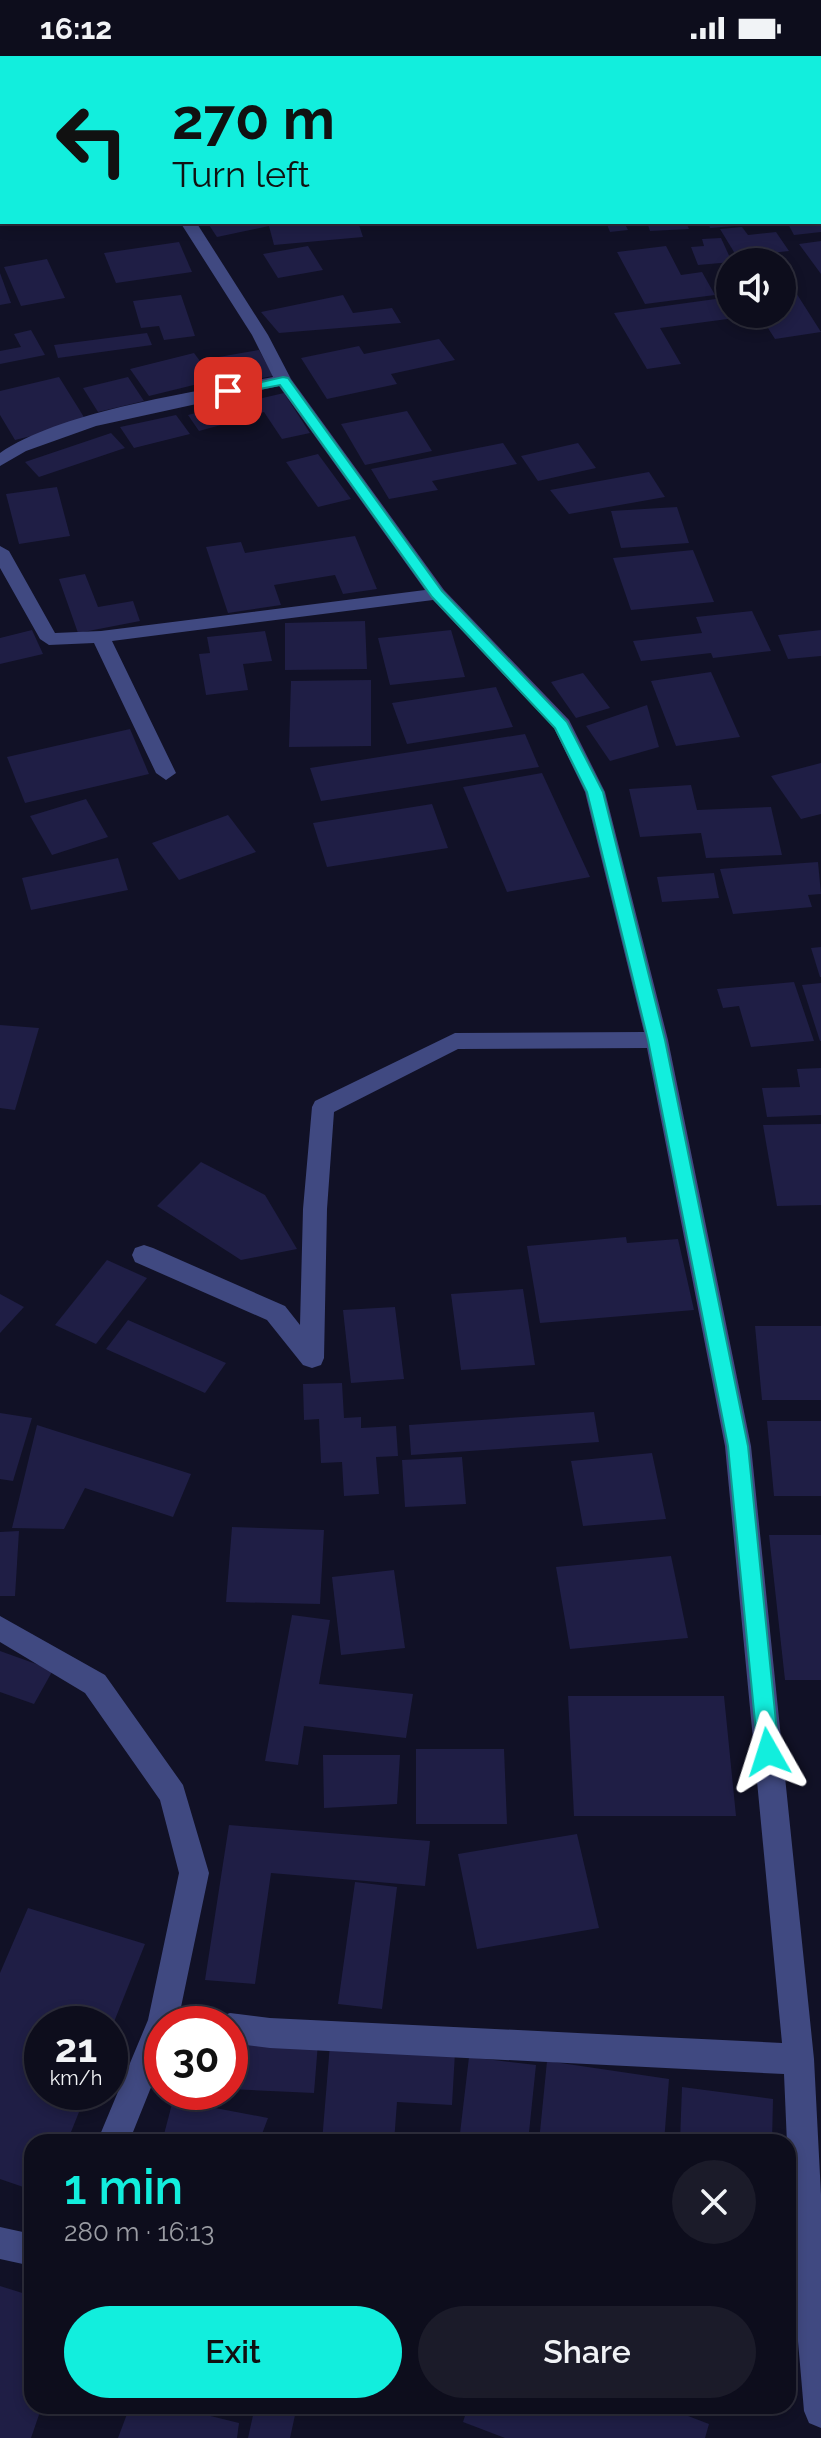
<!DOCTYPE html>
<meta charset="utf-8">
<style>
:root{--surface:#0d0d1c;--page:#1b1b29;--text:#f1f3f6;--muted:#9a9ca3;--line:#2d2d3b;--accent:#12eedd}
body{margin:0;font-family:Raleway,sans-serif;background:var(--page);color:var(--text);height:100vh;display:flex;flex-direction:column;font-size:30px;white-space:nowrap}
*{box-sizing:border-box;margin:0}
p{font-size:26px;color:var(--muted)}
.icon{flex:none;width:44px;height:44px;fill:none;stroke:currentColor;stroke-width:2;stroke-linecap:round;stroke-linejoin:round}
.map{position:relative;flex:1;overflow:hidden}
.sheet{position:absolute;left:24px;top:2078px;width:772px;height:280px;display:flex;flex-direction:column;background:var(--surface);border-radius:24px;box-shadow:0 4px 12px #0003,0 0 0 2px var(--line)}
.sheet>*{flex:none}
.banner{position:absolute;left:0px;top:0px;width:822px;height:168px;box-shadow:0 4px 12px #0003,0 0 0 2px var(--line);background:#12eedd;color:#111;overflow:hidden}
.fabs{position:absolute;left:716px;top:192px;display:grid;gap:16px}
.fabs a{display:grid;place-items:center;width:80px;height:80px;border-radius:50%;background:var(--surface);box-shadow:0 4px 12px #0003,0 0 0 2px var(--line);font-size:40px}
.speed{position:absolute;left:24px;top:1950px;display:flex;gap:16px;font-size:40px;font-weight:700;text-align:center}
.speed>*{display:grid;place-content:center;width:104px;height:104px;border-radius:50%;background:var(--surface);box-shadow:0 4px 12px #0003,0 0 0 2px var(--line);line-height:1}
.speed small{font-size:20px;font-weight:400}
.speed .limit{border:12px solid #d22;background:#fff;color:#111}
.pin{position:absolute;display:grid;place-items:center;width:68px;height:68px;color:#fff;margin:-34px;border-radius:16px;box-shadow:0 4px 12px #0006}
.me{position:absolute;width:88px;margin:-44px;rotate:354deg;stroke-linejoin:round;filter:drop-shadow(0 0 6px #0008)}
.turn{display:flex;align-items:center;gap:28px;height:168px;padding:0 40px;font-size:36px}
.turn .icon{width:104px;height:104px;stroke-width:2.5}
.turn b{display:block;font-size:56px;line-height:68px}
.round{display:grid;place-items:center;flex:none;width:84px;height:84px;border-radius:42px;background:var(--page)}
.summary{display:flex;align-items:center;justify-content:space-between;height:136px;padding:0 40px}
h1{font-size:48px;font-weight:600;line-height:60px;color:var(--accent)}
.cta{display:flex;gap:16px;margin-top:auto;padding:16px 40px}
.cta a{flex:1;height:92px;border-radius:48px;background:var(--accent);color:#111;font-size:32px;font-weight:600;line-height:92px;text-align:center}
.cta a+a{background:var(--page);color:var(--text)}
.status{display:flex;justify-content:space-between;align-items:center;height:56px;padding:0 40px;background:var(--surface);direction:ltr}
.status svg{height:22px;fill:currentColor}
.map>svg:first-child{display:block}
</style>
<div class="status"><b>16:12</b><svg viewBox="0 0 49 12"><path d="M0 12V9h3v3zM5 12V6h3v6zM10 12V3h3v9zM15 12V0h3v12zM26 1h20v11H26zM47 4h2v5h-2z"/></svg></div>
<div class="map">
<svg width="821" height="2382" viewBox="0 0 821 2382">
<rect width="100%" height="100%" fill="#111126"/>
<g fill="#1f1e45">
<path d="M207,166H358L363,181L274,189L269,170L217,181Z"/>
<path d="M606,166H624L628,174L610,176Z"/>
<path d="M647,166H686L689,173L650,175Z"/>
<path d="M708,166H759V168L710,172Z"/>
<path d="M787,166H821V176L794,179Z"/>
<path d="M742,171L748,179L776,176L789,195L737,201L720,173Z"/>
<path d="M721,182L732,206L698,209L691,191L704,190L702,183Z"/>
<path d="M821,185V218L799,188Z"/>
<path d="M179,186L192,216L116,227L104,197Z"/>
<path d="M308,190L323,214L278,222L263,198Z"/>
<path d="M666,190L681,219L702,216L715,239L645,248L617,196Z"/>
<path d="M47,203L65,242L21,250L4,211Z"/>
<path d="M0,217L11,247L0,249Z"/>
<path d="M793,232L821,276L775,283L759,258H782V234Z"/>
<path d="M181,239L195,280L164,284L159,270L141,272L133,245Z"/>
<path d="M343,239L353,257L392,252L401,267L279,277L261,256Z"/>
<path d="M730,241V258L750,260L660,272L681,308L647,313L614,257Z"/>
<path d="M31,274L45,299L0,308V295L21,291L14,278Z"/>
<path d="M147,277L152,289L58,302L54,289Z"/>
<path d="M439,283L455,304L391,318L397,328L327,343L301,302L359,290L364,298Z"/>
<path d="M259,294L273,320L229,328L213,302Z"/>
<path d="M194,297L214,324L149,340L130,313Z"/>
<path d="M59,321L87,366L15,384L0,359V335Z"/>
<path d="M128,321L144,345L98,356L83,332Z"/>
<path d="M284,337L310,377L282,383L264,356L244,361L236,348Z"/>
<path d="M227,349L239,364L199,375L188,359Z"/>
<path d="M407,355L432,395L365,409L341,368Z"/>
<path d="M176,359L190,378L134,392L120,371Z"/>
<path d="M111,377L125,392L39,421L25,406Z"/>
<path d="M503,387L517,408L432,425L438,434L389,443L371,413Z"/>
<path d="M578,387L596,412L538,425L521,400Z"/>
<path d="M318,398L351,443L318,451L286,406Z"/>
<path d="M649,416L665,441L569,458L550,434Z"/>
<path d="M57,431L70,480L19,488L6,438Z"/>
<path d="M677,451L689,487L621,492L611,455Z"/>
<path d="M355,480L377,533L343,538L335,519L274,529L281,549L228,557L206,491L241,486L245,497Z"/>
<path d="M693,494L714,546L631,554L613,502Z"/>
<path d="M85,518L98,551L133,545L140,565L78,577L59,523Z"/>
<path d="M752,555L771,595L713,602L711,597L641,605L633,585L702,577L696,561Z"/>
<path d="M365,565L367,613L285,614V567Z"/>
<path d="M32,574L43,598L0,608V582Z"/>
<path d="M451,574L465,621L390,629L378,582Z"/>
<path d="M821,574V600L788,603L778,579Z"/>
<path d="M265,575L272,605L243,608L248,634L206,639L199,598L210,597L207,581Z"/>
<path d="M711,616L740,681L676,690L651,625Z"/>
<path d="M583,617L610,652L576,662L551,626Z"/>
<path d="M371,624V690L289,691L291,625Z"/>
<path d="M496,631L513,671L407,688L392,647Z"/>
<path d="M647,649L659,691L610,705L586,670Z"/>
<path d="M130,673L149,718L25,747L7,701Z"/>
<path d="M525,678L539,711L321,745L310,712Z"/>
<path d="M821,707V758L801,763L771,720Z"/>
<path d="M542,717L590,821L507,836L463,731Z"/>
<path d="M691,729L697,754L771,751L782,799L706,802L701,777L640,781L629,733Z"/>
<path d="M86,743L108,781L52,799L30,760Z"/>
<path d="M432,748L448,792L327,811L313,767Z"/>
<path d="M228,759L256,796L179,824L152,787Z"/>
<path d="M118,802L128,834L31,854L22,822Z"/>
<path d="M818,806L821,838L808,839L812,851L733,858L720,813Z"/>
<path d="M714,817L719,842L662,846L657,821Z"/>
<path d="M821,891V921H820L811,892Z"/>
<path d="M794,926L814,985L751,991L739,950L723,952L717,933Z"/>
<path d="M821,927V985H820L802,929Z"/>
<path d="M0,969L39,972L15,1054L0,1052Z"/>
<path d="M821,1012V1059L767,1061L762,1032L800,1031L797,1013Z"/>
<path d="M821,1068V1149L777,1150L763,1069Z"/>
<path d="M201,1106L265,1139L297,1193L241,1204L157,1150Z"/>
<path d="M626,1181L627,1187L678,1183L694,1254L540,1267L527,1190Z"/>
<path d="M107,1204L147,1222L96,1288L55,1269Z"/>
<path d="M523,1233L535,1309L461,1314L451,1238Z"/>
<path d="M0,1238L24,1251L0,1277Z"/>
<path d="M395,1251L404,1323L351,1327L343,1254Z"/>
<path d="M128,1264L226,1307L205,1337L106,1293Z"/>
<path d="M755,1270H821V1344H762Z"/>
<path d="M342,1327L344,1362L361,1361V1372L396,1370L398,1400L376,1401L379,1438L344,1440L342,1406L321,1407L319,1363L304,1364L303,1328Z"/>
<path d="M594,1356L599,1386L411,1399L409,1369Z"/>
<path d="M0,1357L32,1362L13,1425L0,1423Z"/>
<path d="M767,1365H821V1440H774Z"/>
<path d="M37,1369L191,1418L173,1461L85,1432L64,1473L12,1472Z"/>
<path d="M652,1397L666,1463L583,1470L571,1405Z"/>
<path d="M462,1401L466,1448L405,1451L402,1404Z"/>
<path d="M232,1471L324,1474L320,1548L226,1546Z"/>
<path d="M19,1475L15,1540H0V1476Z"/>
<path d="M769,1479H821V1624H785Z"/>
<path d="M671,1500L688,1582L570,1593L556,1511Z"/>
<path d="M394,1514L405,1592L341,1599L332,1521Z"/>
<path d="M292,1559L330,1564L319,1628L413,1638L406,1682L304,1670L298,1709L265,1705Z"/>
<path d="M0,1595L53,1614L34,1648L0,1636Z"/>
<path d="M568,1640H724L736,1760H574Z"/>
<path d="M416,1693H504L507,1768H416Z"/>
<path d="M323,1699H400L397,1748L324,1752Z"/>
<path d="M229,1769L430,1785L425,1830L271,1817L255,1928L205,1924Z"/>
<path d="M577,1778L599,1872L477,1893L458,1798Z"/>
<path d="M355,1826L397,1831L382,1953L338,1948Z"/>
<path d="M28,1852L145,1888L110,1976V1968H42V2036H87L67,2086H32V2134L0,2123V1917Z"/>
<path d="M230,1983L318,1987L314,2037L230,2033Z"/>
<path d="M330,1988L455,1996L452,2049L397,2046L394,2086H322Z"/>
<path d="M469,2001L536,2009L528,2086H459Z"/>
<path d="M547,2005L669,2023L664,2086H539Z"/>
<path d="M682,2031L773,2043L772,2086H680Z"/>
<path d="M173,2044L268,2062L259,2086H162Z"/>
<path d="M0,2230L32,2240V2350H42L31,2382H0Z"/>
<path d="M130,2350H170L239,2367L237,2382H118Z"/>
<path d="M255,2350H297L290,2382H248Z"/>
<path d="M468,2350H662L709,2368L705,2382H505L463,2366Z"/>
</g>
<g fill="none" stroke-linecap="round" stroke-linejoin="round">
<g fill="#404981" fill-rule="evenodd">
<path d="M69,0H83L84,2H70Z"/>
<path d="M807,0H821V5L820,2Z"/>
<rect x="0" y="125" width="2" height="10"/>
<rect x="820" y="135" width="1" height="10"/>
<path d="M180,166H196L268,279L291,323L444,534L569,664L605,736L668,984L751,1390L814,2003L821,2139V2372L809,2367L804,2355L793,2227L784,2018L270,1992L230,1987V1968H216L219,1961L230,1957L270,1962L782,1987L725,1390L647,992L458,993L334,1056L327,1153L324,1302L321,1309L312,1312L303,1309L267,1264L135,1206L132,1199L135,1192L144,1189L153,1192L285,1250L300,1269L303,1153L312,1051L315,1045L455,977L644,976L585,736L554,672L433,544L112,585L176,717L166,724L156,717L94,587L49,589L40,583L0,512V490L9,495L55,577L101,575L425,534L279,330L96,370L26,395L0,410V397C63,354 196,336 273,321L252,279Z"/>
<path d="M0,1560L105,1619L183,1729L209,1817L181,1951L209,1957L213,1968H162V2004L129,2086H97L148,1964L179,1817L160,1744L85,1637L0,1586Z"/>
<path d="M0,2171L32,2178V2210L0,2203Z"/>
</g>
</g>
<path fill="#12eedd" stroke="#0c9b90" stroke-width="2" d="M283,321L288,322L442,535L567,666L603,736L665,984L748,1390L779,1696L776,1703L768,1706L761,1703L758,1696L728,1390L648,984L587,736L555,672L432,541L280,329L228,339L222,335Z"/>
</svg>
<div class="fabs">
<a><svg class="icon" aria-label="sound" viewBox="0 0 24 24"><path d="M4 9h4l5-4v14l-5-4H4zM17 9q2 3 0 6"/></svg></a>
</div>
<div class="speed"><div>21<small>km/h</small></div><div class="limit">30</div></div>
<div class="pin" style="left:228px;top:335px;background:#d93025"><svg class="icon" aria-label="arrive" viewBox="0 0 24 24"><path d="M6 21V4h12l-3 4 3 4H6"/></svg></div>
<svg class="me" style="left:768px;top:1696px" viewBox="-20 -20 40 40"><path d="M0-17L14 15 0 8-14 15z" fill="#12eedd" stroke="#fff" stroke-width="4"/></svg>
<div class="banner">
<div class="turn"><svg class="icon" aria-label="left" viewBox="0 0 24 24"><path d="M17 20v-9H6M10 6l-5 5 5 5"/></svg><div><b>270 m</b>Turn left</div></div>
</div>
<section class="sheet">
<div class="summary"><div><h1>1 min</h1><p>280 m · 16:13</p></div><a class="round"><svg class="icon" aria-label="close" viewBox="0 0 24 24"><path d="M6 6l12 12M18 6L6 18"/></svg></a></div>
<div class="cta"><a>Exit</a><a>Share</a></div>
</section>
</div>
